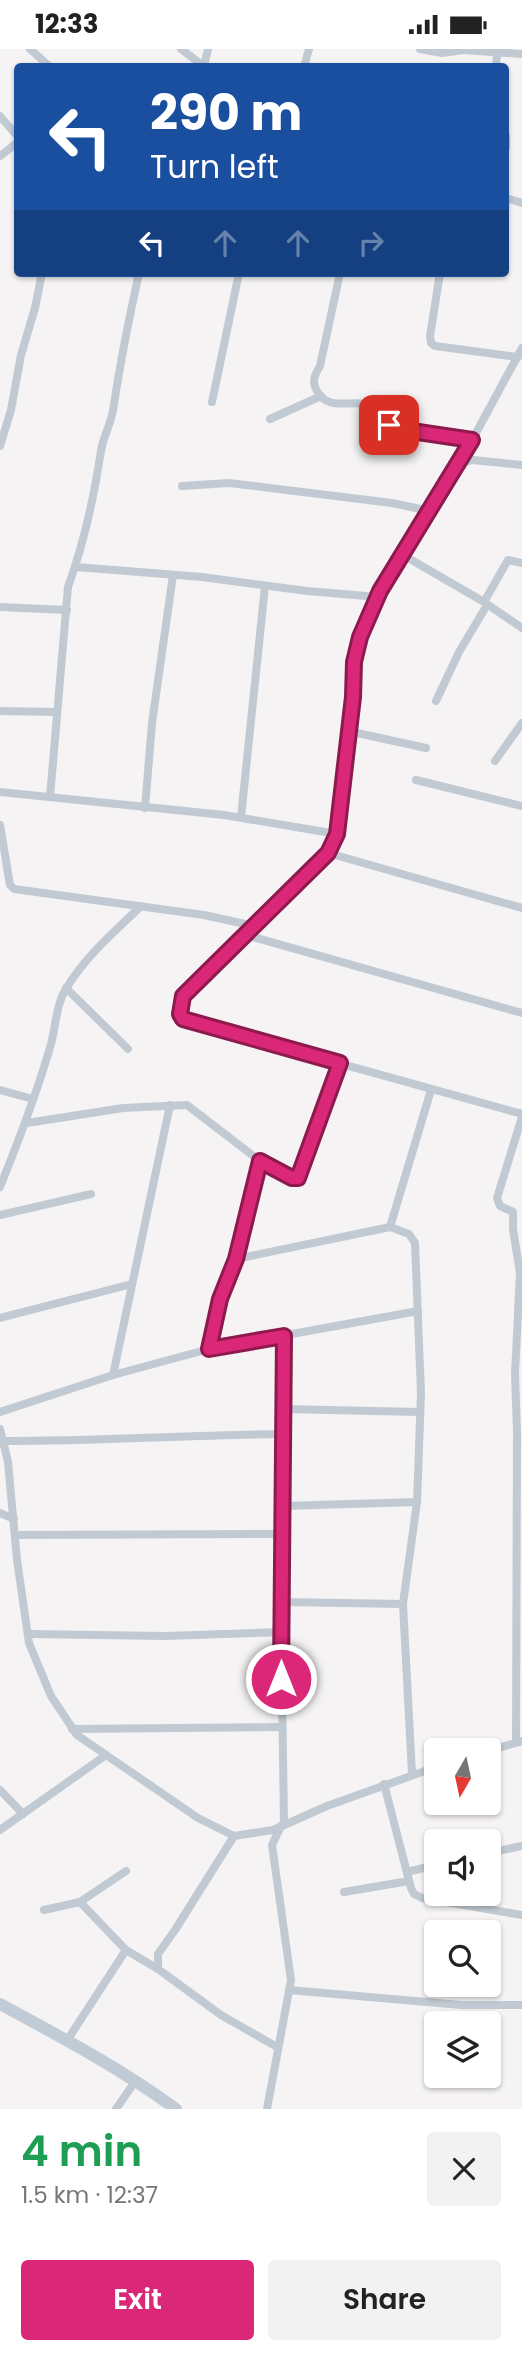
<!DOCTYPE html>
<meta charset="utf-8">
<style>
:root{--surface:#fff;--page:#f2f2f2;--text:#222;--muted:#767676;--accent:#db2777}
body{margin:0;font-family:Poppins,sans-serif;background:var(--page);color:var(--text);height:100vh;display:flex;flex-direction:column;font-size:26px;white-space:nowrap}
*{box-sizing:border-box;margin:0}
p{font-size:23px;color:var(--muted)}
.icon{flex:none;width:38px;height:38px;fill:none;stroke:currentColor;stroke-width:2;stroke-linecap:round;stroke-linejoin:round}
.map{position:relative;height:2060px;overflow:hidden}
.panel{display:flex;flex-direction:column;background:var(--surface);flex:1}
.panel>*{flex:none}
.banner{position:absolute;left:14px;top:14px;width:495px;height:214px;border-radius:7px;box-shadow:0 2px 5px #0004;background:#1a4fa0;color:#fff;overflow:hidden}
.needle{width:46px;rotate:189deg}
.buttons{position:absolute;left:424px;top:1689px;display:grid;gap:14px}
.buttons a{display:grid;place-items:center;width:77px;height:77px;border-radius:7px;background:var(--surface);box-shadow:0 2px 5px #0004;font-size:35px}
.pin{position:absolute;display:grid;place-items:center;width:60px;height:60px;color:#fff;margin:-30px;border-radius:14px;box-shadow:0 4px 10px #0006}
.me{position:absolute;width:77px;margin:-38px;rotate:0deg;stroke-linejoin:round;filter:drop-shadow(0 0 5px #0008)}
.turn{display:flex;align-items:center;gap:24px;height:147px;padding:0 21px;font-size:32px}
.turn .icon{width:91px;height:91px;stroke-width:2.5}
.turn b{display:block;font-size:49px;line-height:60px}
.lanes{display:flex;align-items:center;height:66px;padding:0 21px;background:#0003;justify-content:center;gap:35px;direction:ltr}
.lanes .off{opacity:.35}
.round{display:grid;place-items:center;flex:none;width:74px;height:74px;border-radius:7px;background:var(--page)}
.headline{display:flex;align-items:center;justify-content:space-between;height:119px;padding:0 21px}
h1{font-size:42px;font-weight:600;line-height:52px;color:#1e9e55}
.action{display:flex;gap:14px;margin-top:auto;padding:14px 21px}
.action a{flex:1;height:80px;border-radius:7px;background:var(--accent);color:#fff;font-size:28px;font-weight:600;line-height:80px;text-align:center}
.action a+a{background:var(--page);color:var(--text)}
.status{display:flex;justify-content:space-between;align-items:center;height:49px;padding:0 35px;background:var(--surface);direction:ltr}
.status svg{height:19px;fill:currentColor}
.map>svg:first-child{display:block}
</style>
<div class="status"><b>12:33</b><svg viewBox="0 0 49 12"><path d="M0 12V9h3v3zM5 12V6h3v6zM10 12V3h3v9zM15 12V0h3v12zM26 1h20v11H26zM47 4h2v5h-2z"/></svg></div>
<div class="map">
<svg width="522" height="2060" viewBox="0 0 522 2060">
<rect width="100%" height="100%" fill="#f5f3f3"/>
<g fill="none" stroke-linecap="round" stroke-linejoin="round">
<g stroke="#c1cad2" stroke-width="8">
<path d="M30,0L50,18"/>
<path d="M181,0L205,18"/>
<path d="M420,0L442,4L463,1L522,5"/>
<path d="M204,17L208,0"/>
<path d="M304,18L309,0"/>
<path d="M496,18L497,4"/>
<path d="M0,67L18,88"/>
<path d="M506,87V99"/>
<path d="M0,107L18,93"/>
<path d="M506,149L522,154"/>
<path d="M340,224L320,317C315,325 311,333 317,342C328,363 350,350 368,356C380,361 385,375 398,380L472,391"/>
<path d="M440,224L430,287L431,294L435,297L518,308"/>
<path d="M522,299L476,384L380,542L360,588L354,613L353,648L337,785L328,804L183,947L180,965L183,970L208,978L522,1065"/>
<path d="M212,353L239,224"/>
<path d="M270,370L321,347"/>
<path d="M0,397L11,361L21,306L35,259L42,224"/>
<path d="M458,415L473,411L522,416"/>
<path d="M182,437L229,434L392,454L430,462"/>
<path d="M403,506L484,553L522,579"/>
<path d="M76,518L202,528L307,542L378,548"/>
<path d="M484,553L508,511L522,514"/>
<path d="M0,558L67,561"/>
<path d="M436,652L459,603L487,556"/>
<path d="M0,662L57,663"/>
<path d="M348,682L426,699"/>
<path d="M495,712L522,674"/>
<path d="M416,731L522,757"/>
<path d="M0,743L224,766L337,785"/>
<path d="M50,748L68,538C84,494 94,448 101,402C103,388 111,375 113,361C120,315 129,269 139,224"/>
<path d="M145,759L152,674L173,526"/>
<path d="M241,768L265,537"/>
<path d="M0,776L10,836L14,840L204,866L254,877"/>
<path d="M328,804L522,859"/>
<path d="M246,886L522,964"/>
<path d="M66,939L128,1000"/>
<path d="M0,1041L33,1050"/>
<path d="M27,1074L123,1059L187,1056L260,1112L291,1129H297L339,1014"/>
<path d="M0,1138C19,1091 37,1044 51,995C56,976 56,955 67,938C86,907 114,883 140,858"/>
<path d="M0,1166L91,1145"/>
<path d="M390,1178L431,1041"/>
<path d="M236,1210L390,1178L409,1185L415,1194L421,1344L418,1427L417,1453L403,1555L412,1725"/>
<path d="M0,1269L132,1235"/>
<path d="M209,1300L220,1250L236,1210L260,1112"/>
<path d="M113,1326L170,1056"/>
<path d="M283,1360L420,1363"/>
<path d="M0,1363L113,1326L209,1300L418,1262"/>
<path d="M0,1380L8,1413L17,1511L29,1594L51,1647L77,1686L198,1769L234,1787L273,1781L327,1757L436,1718"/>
<path d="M3,1392C97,1392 190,1386 284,1385"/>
<path d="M283,1457L417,1453"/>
<path d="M0,1464L14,1470"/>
<path d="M15,1486L283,1485"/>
<path d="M282,1553L403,1555"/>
<path d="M28,1585L164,1587L282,1583"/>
<path d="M72,1680L281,1678"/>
<path d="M516,1694L517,1383L515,1325L520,1224L513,1180V1163L500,1157L497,1149L522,1068"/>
<path d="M488,1702L522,1692"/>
<path d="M384,1735L411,1839L414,1845L422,1849L522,1866"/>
<path d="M0,1741L23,1765"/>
<path d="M284,1776L281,1567L284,1287"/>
<path d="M0,1781L106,1706"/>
<path d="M488,1804L522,1797"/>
<path d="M407,1823L436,1816"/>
<path d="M344,1843L409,1832"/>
<path d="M80,1853L126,1901L158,1920L221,1966L277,1998"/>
<path d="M44,1861L80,1853L126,1822"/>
<path d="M158,1920V1905L175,1881L234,1787"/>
<path d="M289,1941L461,1956H522"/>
<path d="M68,1990L126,1901"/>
<path d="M116,2060L136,2031"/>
<path d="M267,2060L291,1931L272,1796L281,1777"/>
</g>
<path stroke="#c1cbd6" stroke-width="12" d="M0,1955C61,1988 120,2019 176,2060"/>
</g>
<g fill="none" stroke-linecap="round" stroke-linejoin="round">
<g stroke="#8e194d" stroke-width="18">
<path id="route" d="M281,1630L284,1287L209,1300L220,1250L236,1210L260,1112L292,1129H298L340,1014L183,970L180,965L183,947L328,804L337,785L353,648L354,613L360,588L380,542L472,391L398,380L389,376"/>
</g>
<use href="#route" stroke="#db2777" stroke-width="12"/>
</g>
</svg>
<div class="buttons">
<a><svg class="needle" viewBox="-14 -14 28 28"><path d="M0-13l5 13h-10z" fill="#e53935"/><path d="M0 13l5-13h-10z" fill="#767676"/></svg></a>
<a><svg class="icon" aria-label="sound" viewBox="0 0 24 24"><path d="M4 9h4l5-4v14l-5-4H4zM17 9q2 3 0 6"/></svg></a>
<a><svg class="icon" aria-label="search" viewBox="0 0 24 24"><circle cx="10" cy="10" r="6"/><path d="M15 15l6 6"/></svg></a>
<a><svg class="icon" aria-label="layers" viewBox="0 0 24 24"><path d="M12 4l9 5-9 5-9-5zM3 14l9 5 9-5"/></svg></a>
</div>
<div class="pin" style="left:389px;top:376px;background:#d93025"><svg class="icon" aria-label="arrive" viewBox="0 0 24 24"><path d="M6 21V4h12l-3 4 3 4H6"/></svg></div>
<svg class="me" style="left:281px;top:1630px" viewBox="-20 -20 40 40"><circle r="17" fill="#db2777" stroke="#fff" stroke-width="3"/><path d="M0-11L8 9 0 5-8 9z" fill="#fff"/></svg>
<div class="banner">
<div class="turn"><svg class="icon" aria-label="left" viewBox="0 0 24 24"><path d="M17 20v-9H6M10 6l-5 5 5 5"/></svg><div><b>290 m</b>Turn left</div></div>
<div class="lanes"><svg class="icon" aria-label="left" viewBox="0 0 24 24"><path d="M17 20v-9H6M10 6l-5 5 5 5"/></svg><svg class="icon off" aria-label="ahead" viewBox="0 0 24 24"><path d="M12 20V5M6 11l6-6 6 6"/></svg><svg class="icon off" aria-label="ahead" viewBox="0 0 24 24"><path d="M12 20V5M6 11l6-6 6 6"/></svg><svg class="icon off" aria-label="right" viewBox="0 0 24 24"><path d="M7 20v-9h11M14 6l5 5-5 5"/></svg></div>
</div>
</div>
<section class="panel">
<div class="headline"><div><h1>4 min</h1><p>1.5 km · 12:37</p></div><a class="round"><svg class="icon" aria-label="close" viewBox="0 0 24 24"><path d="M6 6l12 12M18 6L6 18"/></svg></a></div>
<div class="action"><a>Exit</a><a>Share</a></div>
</section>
